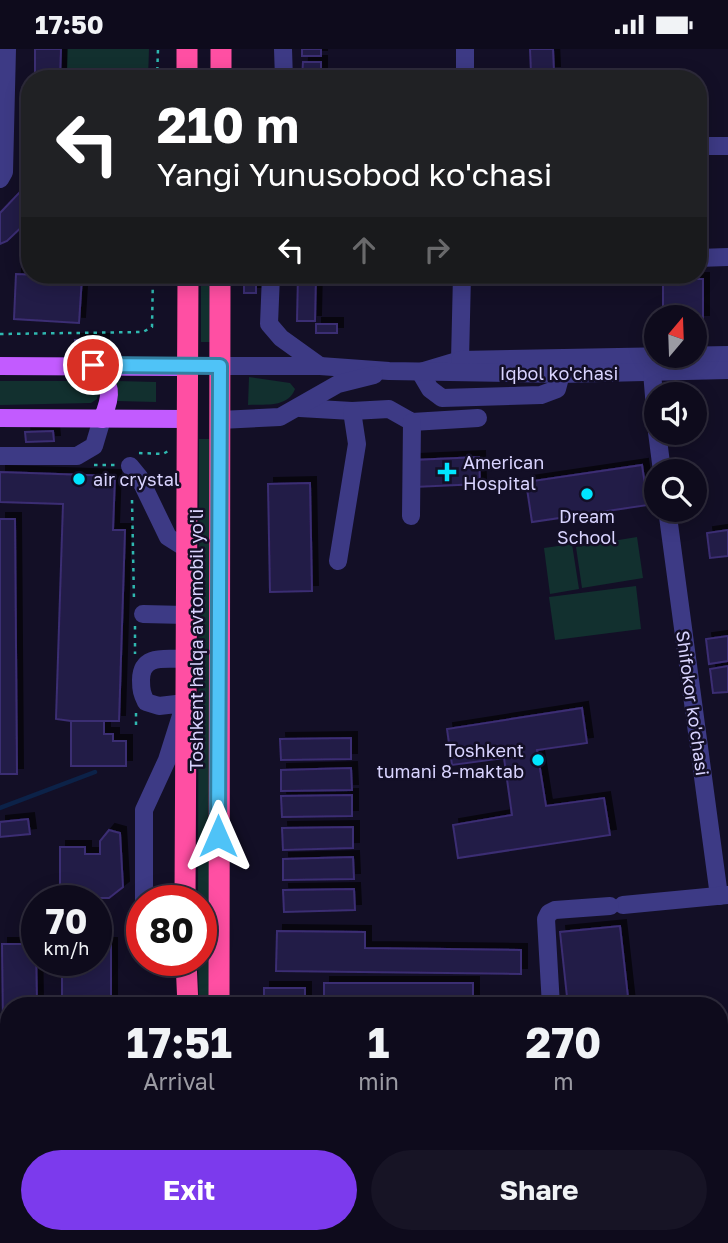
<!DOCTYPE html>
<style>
:root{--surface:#0e0b1c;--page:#171425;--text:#f1f3f6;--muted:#9b9ba3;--line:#2e2b3b;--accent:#7c3aed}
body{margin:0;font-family:"Golos Text",sans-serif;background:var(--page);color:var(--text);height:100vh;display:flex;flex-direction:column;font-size:26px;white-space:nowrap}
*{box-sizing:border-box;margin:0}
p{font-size:23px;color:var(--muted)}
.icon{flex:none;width:38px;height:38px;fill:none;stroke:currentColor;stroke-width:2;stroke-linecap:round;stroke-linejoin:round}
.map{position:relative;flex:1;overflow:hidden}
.drawer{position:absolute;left:0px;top:948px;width:728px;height:247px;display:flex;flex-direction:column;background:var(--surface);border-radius:28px 28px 0 0;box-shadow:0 4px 18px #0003,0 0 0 2px var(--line)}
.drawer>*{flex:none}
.guide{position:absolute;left:21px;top:21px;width:686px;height:214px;border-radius:28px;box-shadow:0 4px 18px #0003,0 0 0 2px var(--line);background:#202124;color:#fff;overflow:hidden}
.needle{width:46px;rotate:19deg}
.tools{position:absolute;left:644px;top:256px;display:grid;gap:14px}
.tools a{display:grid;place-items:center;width:63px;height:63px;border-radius:50%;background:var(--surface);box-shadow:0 4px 18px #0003,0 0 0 2px var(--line);font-size:35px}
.speed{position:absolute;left:21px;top:836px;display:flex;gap:14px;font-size:35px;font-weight:700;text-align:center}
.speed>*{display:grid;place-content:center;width:91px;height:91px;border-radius:50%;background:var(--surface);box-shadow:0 4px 18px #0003,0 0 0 2px var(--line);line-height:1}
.speed small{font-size:18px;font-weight:400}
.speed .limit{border:10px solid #d22;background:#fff;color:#111}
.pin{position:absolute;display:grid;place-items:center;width:60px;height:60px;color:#fff;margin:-30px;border:4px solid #fff;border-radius:50%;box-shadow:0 2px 7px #0007}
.me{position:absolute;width:77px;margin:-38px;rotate:0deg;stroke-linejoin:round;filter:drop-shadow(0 0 5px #0008)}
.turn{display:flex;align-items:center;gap:24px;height:147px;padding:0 21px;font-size:32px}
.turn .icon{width:91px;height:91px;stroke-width:2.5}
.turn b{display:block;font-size:49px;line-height:60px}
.lanes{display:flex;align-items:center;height:66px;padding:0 21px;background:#0003;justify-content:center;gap:35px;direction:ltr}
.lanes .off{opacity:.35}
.eta{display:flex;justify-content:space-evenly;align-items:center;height:119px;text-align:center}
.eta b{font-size:42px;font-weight:700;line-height:49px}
.button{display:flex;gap:14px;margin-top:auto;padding:14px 21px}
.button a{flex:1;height:80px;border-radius:42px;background:var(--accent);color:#fff;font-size:28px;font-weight:700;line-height:80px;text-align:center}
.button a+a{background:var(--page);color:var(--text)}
.status{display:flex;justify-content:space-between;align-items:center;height:49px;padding:0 35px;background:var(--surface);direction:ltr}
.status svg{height:19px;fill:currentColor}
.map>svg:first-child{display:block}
</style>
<div class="status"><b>17:50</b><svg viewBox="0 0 49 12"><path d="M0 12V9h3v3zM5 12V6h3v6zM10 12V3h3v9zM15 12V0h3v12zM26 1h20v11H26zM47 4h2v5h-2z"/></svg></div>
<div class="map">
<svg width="728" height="1194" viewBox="0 0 728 1194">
<defs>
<filter id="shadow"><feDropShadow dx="6" dy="-6" stdDeviation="0" flood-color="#0009"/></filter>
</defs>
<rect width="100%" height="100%" fill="#130f26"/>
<g fill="#12302f">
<path d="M67,0H149L148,30H67Z"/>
<rect x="201" y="226" width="10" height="67"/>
<path d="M249,328L290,334L295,340C288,359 265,355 248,356Z"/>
<path d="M0,332H90C98,337 99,341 97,350L91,354L0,356Z"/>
<path d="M117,332L156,333V353L117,352Z"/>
<path d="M199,390H209V957H199L198,912H201V852H198Z"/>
<path d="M637,488L643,529L582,539L576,498Z"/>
<path d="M572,495L579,540L550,545L544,499Z"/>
<path d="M636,537L641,580L555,591L549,548Z"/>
</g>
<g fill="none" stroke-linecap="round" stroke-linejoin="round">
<path stroke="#0c2248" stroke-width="4.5" d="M0,759L95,723"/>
</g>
<g fill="#241b47" stroke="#3b2d73" stroke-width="2" filter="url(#shadow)">
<path d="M35,0H61L60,30H35Z"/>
<rect x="302" y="0" width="19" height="7"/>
<path d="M530,0H553L554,23H531Z"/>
<path d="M303,13H321V30H302Z"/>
<path d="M30,119V170L7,192L0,195V164L20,143Z"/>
<path d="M16,225L82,228L79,274L14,270Z"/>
<path d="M81,226H120V234L81,235Z"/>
<rect x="244" y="226" width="12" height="18"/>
<path d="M298,226H316L315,272H297Z"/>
<path d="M663,230H703V272H695V268H663Z"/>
<rect x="316" y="275" width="21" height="9"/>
<rect x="75" y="291" width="28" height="10"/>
<path d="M53,382L54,392L26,393L25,383Z"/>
<path d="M479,408L480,435L414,438L413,411Z"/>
<path d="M642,416L648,456L532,473L526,433Z"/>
<path d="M0,423L115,427L113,481H125L119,672H71L56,670L63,455L0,453Z"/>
<path d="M310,434L312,542L270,543L268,435Z"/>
<path d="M0,470H15L17,725H0Z"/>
<path d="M728,481V507L710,509L707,484Z"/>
<path d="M728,587V612L709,615L706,590Z"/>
<path d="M728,617V643L713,644L710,620Z"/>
<path d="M582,659L587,694L537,701L546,757L604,749L610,786L458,809L453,776L512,766L504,709L452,716L447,680Z"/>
<path d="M71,672H104V685H113V692H126V717H71Z"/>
<path d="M351,689V710L281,711L280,690Z"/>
<path d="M351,719L352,741L281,742V721Z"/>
<path d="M352,746V767L282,768L281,747Z"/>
<path d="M28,770L30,785L0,788V773Z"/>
<path d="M353,778V799L283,801L282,779Z"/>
<path d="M109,781L120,784L123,838L109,849H87V852H60V798H85V805H100V792Z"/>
<path d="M353,808L354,830L283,831V810Z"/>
<path d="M354,840L355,861L284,863L283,841Z"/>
<path d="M620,877L629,957H568L560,883Z"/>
<path d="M277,882L365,883V899L521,901V925L276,922Z"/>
<path d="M2,895H36L37,957H9V1020L0,1029V980L3,976Z"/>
<path d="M96,895H111V956H98V949H62V915H93V912H96Z"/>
<rect x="324" y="934" width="149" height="23"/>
<rect x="264" y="939" width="41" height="18"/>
<path d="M719,973H724L728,1000V1003L719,1005Z"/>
<path d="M723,1030L726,1060L719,1061V1031Z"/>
<path d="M728,1141V1171L719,1172V1142Z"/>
<path d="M7,1172L9,1186H22L21,1194H0V1180L6,1181Z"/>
<path d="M22,1186H37V1190L58,1191V1186H75V1194H21Z"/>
<rect x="92" y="1186" width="34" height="8"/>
<path d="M351,1186H395V1194H352Z"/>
<path d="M518,1186H561L562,1194H519Z"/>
<path d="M565,1186H607L608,1189L566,1194Z"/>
</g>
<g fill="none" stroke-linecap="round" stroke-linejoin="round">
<g stroke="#2fb8b0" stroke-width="2.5" stroke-dasharray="3.5 5" stroke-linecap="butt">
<path d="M157,30L158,0"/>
<path d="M0,285L143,283L152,278L153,226"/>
<path d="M139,404L163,405L170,401"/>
<path d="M94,416H116"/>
<path d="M132,451L134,552"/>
<path d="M135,577V605"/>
<path d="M136,664V678"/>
</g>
<g stroke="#3d3a85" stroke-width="18">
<path d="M283,0L284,30"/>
<path d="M465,30V0"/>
<path d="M698,97H728"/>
<path d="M0,130L4,123L7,0"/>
<path d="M698,209L728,208"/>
<path d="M271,226L269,275L281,289L320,317"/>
<path d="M462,226L460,311L420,323L430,340L442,349L541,346L557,340L561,325"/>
<path d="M460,311L728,306"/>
<path d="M220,317H320L389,322L561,325L728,321"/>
<path d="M652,323L656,371"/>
<path d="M300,359L352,362L389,360L412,373L478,369"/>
<path d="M220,371L280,368L338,335L374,326"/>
<path d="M657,383L662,422"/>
<path d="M0,407H77L94,397L102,370"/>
<path d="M130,417L139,428L168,488L187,500"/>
<path d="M667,460L719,847"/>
<path d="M411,467L412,373"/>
<path d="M338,512L357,395L352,362"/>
<path d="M143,565L186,566"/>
<path d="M144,852V761L167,711L185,654L159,657L146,653C142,645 141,641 141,631C141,605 165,610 184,610"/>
<path d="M623,856L728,846"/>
<path d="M551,957L546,870L549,864L555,861L610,857"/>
<path d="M719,1012L728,1010"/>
<path d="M0,1108L9,1099"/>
<path d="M719,1176L728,1175"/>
<path d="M405,1186L406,1194"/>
<path d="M147,1188L181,1186"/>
<path d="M592,1194L645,1186"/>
</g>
<g stroke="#c25bff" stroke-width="18">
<path d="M93,316C112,335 113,345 102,370"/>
<path d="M0,317L186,318"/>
<path d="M0,369L186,370"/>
</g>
<g stroke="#ff4fa3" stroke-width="21">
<path d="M187,30V0"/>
<path d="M221,30V0"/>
<path d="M185,852L188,226"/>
<path d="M186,912L188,957"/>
<path d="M219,957L220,226"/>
<path d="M211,1186L212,1194"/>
<path d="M243,1186L245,1194"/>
</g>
</g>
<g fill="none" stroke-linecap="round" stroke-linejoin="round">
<g stroke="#337fa1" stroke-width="18">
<path id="route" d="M93,316L220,317L218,787"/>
</g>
<use href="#route" stroke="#4fc3f7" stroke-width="12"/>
</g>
<g fill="#00e5ff" stroke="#130f26" stroke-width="2.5">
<path d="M443.5 412.5h7v7h7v7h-7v7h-7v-7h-7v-7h7z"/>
<circle cx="79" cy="430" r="7"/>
<circle cx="587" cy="445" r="7"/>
<circle cx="538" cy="711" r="7"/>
</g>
<g text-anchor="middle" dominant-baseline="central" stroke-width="5" stroke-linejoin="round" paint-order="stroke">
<g font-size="18" fill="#d9d4ff" stroke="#130f26">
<text x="559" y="324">Iqbol ko'chasi</text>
<text transform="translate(196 591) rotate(-90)">Toshkent halqa avtomobil yo'li</text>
<text transform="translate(693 654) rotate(82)">Shifokor ko'chasi</text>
</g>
<g font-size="18" fill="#d9d4ff" stroke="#130f26" text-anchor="start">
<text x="463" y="413">American<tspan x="463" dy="21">Hospital</tspan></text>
<text x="93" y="430">air crystal</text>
<text x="587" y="467" text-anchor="middle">Dream<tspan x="587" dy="21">School</tspan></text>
<text x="524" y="701" text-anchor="end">Toshkent<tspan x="524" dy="21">tumani 8-maktab</tspan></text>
</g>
</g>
</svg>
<div class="tools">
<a><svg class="needle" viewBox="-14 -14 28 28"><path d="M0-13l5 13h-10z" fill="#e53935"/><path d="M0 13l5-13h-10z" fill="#9b9ba3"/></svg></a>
<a><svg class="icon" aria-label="sound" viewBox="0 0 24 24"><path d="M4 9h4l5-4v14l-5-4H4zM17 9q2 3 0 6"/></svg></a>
<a><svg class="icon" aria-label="search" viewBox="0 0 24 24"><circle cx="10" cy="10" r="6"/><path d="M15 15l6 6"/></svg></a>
</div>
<div class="speed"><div>70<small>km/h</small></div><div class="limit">80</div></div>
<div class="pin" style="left:93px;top:316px;background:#d93025"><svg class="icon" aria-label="arrive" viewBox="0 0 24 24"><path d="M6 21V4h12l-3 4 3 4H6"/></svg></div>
<svg class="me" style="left:218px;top:787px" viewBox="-20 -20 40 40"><path d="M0-17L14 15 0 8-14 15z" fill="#4fc3f7" stroke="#fff" stroke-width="4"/></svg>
<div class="guide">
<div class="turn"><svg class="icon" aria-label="left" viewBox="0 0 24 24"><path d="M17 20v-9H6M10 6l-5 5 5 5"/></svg><div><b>210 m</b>Yangi Yunusobod ko'chasi</div></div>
<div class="lanes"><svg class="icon" aria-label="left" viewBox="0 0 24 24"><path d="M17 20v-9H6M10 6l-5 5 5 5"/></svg><svg class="icon off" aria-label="ahead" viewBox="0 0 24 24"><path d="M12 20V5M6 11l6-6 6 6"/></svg><svg class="icon off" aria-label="right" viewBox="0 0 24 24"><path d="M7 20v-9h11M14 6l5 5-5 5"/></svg></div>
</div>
<section class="drawer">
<div class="eta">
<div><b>17:51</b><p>Arrival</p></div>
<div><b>1</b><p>min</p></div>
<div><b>270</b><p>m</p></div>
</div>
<div class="button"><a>Exit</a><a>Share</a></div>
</section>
</div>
